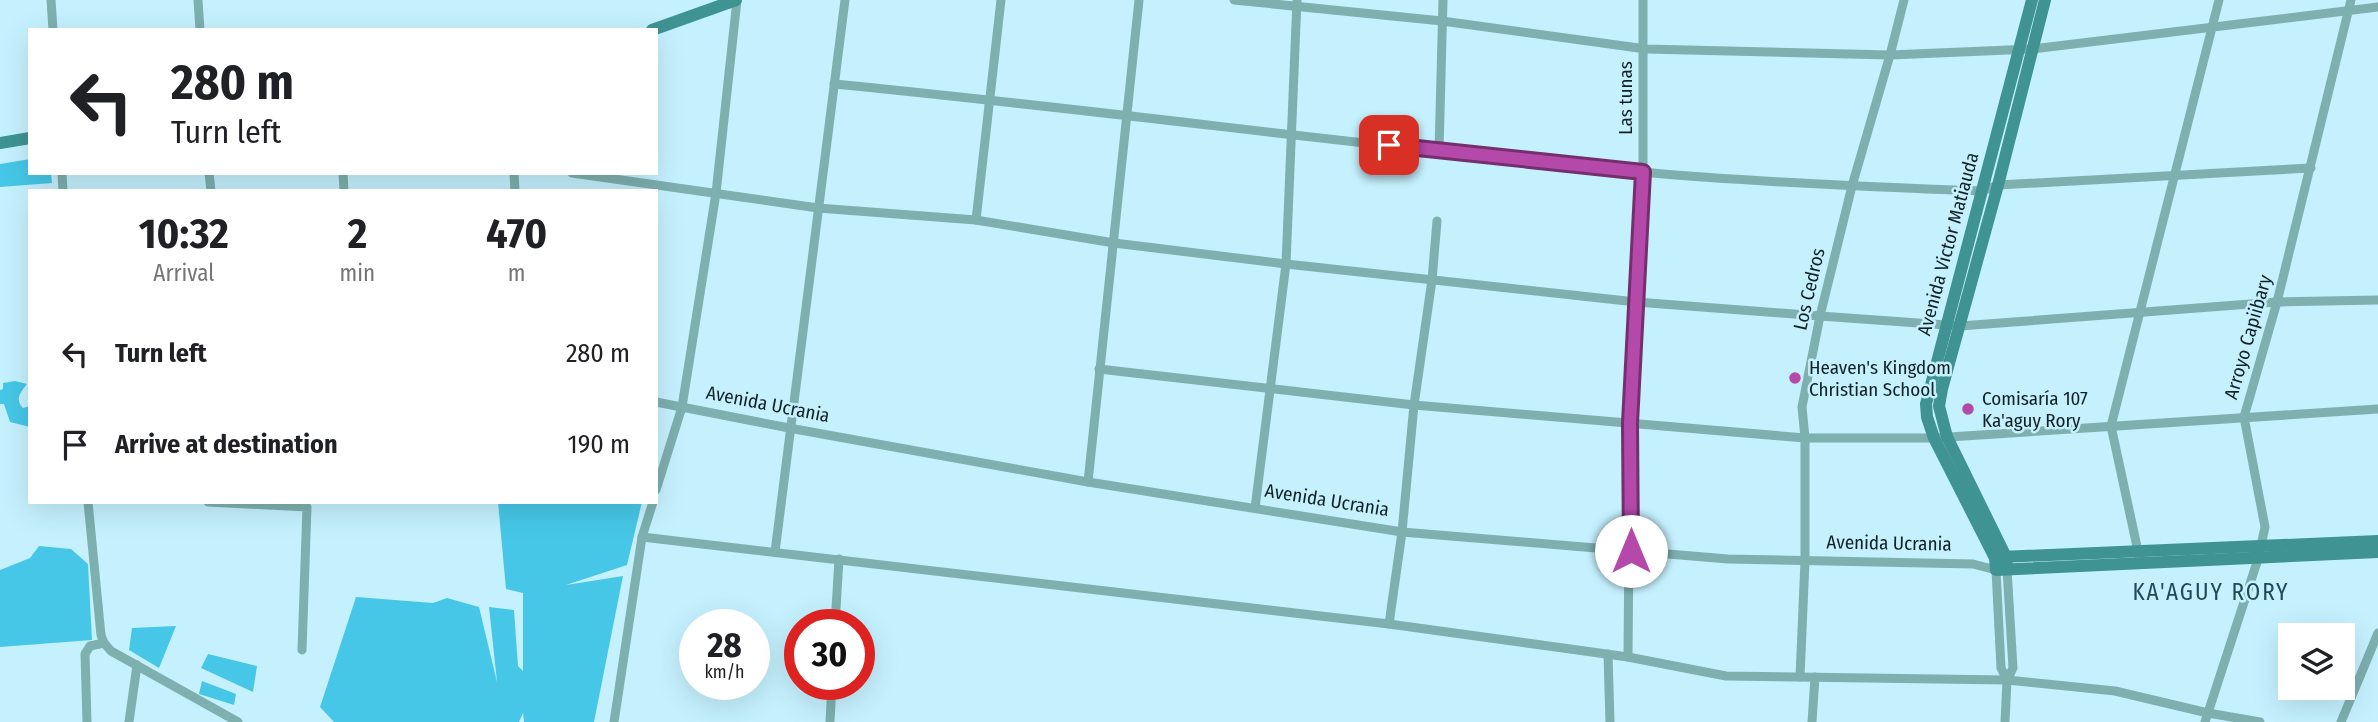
<!DOCTYPE html>
<meta charset="utf-8">
<style>
:root{--surface:#fff;--page:#f2f2f2;--text:#202124;--muted:#757577}
body{margin:0;font-family:"Fira Sans Condensed",sans-serif;background:var(--page);color:var(--text);height:100vh;display:flex;flex-direction:column;font-size:26px;white-space:nowrap}
*{box-sizing:border-box;margin:0}
p{font-size:23px;color:var(--muted)}
.icon{flex:none;width:38px;height:38px;fill:none;stroke:currentColor;stroke-width:2;stroke-linecap:round;stroke-linejoin:round}
.map{position:relative;flex:1;overflow:hidden}
.sheet{position:absolute;left:28px;top:189px;width:630px;height:315px;display:flex;flex-direction:column;background:var(--surface);border-radius:0px;box-shadow:0 7px 28px #0002}
.sheet>*{flex:none}
.banner{position:absolute;left:28px;top:28px;width:630px;height:147px;border-radius:0px;box-shadow:0 7px 28px #0002;background:#fff;color:var(--text);overflow:hidden}
.buttons{position:absolute;left:2278px;top:623px;display:grid;gap:14px}
.buttons a{display:grid;place-items:center;width:77px;height:77px;border-radius:0px;background:var(--surface);box-shadow:0 7px 28px #0002;font-size:35px}
.speed{position:absolute;left:679px;top:609px;display:flex;gap:14px;font-size:35px;font-weight:700;text-align:center}
.speed>*{display:grid;place-content:center;width:91px;height:91px;border-radius:50%;background:var(--surface);box-shadow:0 7px 28px #0002;line-height:1}
.speed small{font-size:18px;font-weight:400}
.speed .limit{border:10px solid #d22;background:#fff;color:#111}
.pin{position:absolute;display:grid;place-items:center;width:60px;height:60px;color:#fff;margin:-30px;border-radius:14px;box-shadow:0 4px 10px #0006}
.me{position:absolute;width:77px;margin:-38px;rotate:0deg;stroke-linejoin:round;filter:drop-shadow(0 0 5px #0008)}
.turn{display:flex;align-items:center;gap:24px;height:147px;padding:0 28px;font-size:32px}
.turn .icon{width:91px;height:91px;stroke-width:2.5}
.turn b{display:block;font-size:49px;line-height:60px}
.eta{display:flex;justify-content:space-evenly;align-items:center;height:119px;text-align:center}
.eta b{font-size:42px;font-weight:700;line-height:49px}
ul{padding:0;list-style:none}
li{display:flex;align-items:center;gap:21px;height:91px;padding:0 28px}
li div{flex:1}
li b{display:block;font-size:26px}
li em{font-style:normal}
.map>svg:first-child{display:block}
</style>
<div class="map">
<svg width="2378" height="722" viewBox="0 0 2378 722">
<rect width="100%" height="100%" fill="#c5f1fe"/>
<g fill="#46c7e7">
<path d="M30,159V173H51L52,183L0,187V164Z"/>
<path d="M15,381L27,384C20,393 15,399 23,408L30,406V427L10,422L4,404H0V390L3,389V383Z"/>
<path d="M498,502H642L627,565L566,585L623,576L594,722H524L523,713L519,722H334L320,707L356,597L433,603L447,598L479,607L497,682L489,607L514,610L518,666L523,671V593L506,589Z"/>
<path d="M39,546L71,549L88,564L92,640L0,647V570L30,558Z"/>
<path d="M176,626L159,668L129,650L132,628Z"/>
<path d="M208,654L257,666L253,692L201,668Z"/>
<path d="M202,681L236,694L234,705L199,694Z"/>
</g>
<g fill="none" stroke-linecap="round" stroke-linejoin="round">
<g stroke="#7db0af" stroke-width="9">
<path d="M51,0L53,30"/>
<path d="M198,0L200,30"/>
<path d="M1234,0L1442,21L1646,49L1890,55L2032,49L2378,7"/>
<path d="M834,84C1103,110 1371,147 1640,172C1754,182 1868,187 1982,191L1998,185L2311,168"/>
<path d="M1439,151L1443,0"/>
<path d="M62,173L63,191"/>
<path d="M209,173L211,191"/>
<path d="M343,173L344,191"/>
<path d="M514,173L515,191"/>
<path d="M572,173L818,208L976,220L1114,243L1286,264L1636,302L1820,316L1960,326L2277,302L2378,300"/>
<path d="M976,220L1001,0"/>
<path d="M1099,369L1414,405L1805,438H1934L2378,409"/>
<path d="M656,402L789,428L1088,482L1402,532L1728,559L1973,564L1996,570L2001,668L2007,680L2013,668L2007,569"/>
<path d="M1088,482L1139,0"/>
<path d="M656,490L682,407L716,193L737,0"/>
<path d="M88,502L101,635L104,643L111,651L238,722"/>
<path d="M208,502L307,507L302,650"/>
<path d="M1255,508L1286,264L1297,0"/>
<path d="M642,537L1389,624L1628,657L1726,676L2007,680L2115,691L2208,713L2260,722"/>
<path d="M775,552L845,0"/>
<path d="M2139,556L2111,426L2219,0"/>
<path d="M1389,624L1402,532L1414,405L1432,280L1437,221"/>
<path d="M835,625L839,559"/>
<path d="M1608,654L1610,722"/>
<path d="M1628,657L1630,423L1643,172V0"/>
<path d="M1800,677L1805,561V438L1802,407L1820,316L1852,186L1890,55L1904,0"/>
<path d="M87,722L85,654L90,646L104,643"/>
<path d="M129,722L137,665"/>
<path d="M614,722L642,537L653,502"/>
<path d="M830,722L832,684"/>
<path d="M1812,722L1815,677"/>
<path d="M2005,722L2007,680"/>
<path d="M2205,722L2258,559L2265,527L2244,417L2277,302L2351,0"/>
<path d="M2341,722L2378,633"/>
</g>
<g stroke="#3f9393" stroke-width="12">
<path d="M2032,0L1926,404L1927,417L1934,438L1995,558L1996,570L2378,552"/>
<path d="M652,30L736,0"/>
<path d="M0,143L30,138"/>
<path d="M2001,557L2378,541"/>
<path d="M2007,569L2006,557L1947,437L1939,406L1942,389L1998,185L2045,0"/>
</g>
<path stroke="#7db0af" stroke-width="9" d="M1633,431V416"/>
</g>
<g fill="none" stroke-linecap="round" stroke-linejoin="round">
<g stroke="#752f6e" stroke-width="18">
<path id="route" d="M1389,145L1643,172L1630,423L1631,551"/>
</g>
<use href="#route" stroke="#b449a9" stroke-width="12"/>
</g>
<g fill="#b449a9" stroke="#c5f1fe" stroke-width="2.5">
<circle cx="1795" cy="378" r="7"/>
<circle cx="1968" cy="409" r="7"/>
</g>
<g text-anchor="middle" dominant-baseline="central" stroke-width="5" stroke-linejoin="round" paint-order="stroke">
<g font-size="19" fill="#112126" stroke="#c5f1fe">
<text transform="translate(1625 98) rotate(-90)">Las tunas</text>
<text transform="translate(1948 244) rotate(-75)">Avenida Victor Matiauda</text>
<text transform="translate(1809 289) rotate(-77)">Los Cedros</text>
<text transform="translate(2248 337) rotate(-74)">Arroyo Capiibary</text>
<text transform="translate(768 404) rotate(11)">Avenida Ucrania</text>
<text transform="translate(1327 500) rotate(9)">Avenida Ucrania</text>
<text transform="translate(1889 543) rotate(1)">Avenida Ucrania</text>
</g>
<g font-size="19" fill="#112126" stroke="#c5f1fe" text-anchor="start">
<text x="1809" y="367">Heaven's Kingdom<tspan x="1809" dy="22">Christian School</tspan></text>
<text x="1982" y="398">Comisaría 107<tspan x="1982" dy="22">Ka'aguy Rory</tspan></text>
</g>
<g font-size="23" letter-spacing="2" fill="#224a55" stroke="#c5f1fe">
<text x="2211" y="592">KA'AGUY RORY</text>
</g>
</g>
</svg>
<div class="buttons">
<a><svg class="icon" aria-label="layers" viewBox="0 0 24 24"><path d="M12 4l9 5-9 5-9-5zM3 14l9 5 9-5"/></svg></a>
</div>
<div class="speed"><div>28<small>km/h</small></div><div class="limit">30</div></div>
<div class="pin" style="left:1389px;top:145px;background:#d93025"><svg class="icon" aria-label="arrive" viewBox="0 0 24 24"><path d="M6 21V4h12l-3 4 3 4H6"/></svg></div>
<svg class="me" style="left:1631px;top:551px" viewBox="-20 -20 40 40"><circle r="19" fill="#fff"/><path d="M0-13L10 11 0 6-10 11z" fill="#b449a9"/></svg>
<div class="banner">
<div class="turn"><svg class="icon" aria-label="left" viewBox="0 0 24 24"><path d="M17 20v-9H6M10 6l-5 5 5 5"/></svg><div><b>280 m</b>Turn left</div></div>
</div>
<section class="sheet">
<div class="eta">
<div><b>10:32</b><p>Arrival</p></div>
<div><b>2</b><p>min</p></div>
<div><b>470</b><p>m</p></div>
</div>
<ul>
<li><svg class="icon" aria-label="left" viewBox="0 0 24 24"><path d="M17 20v-9H6M10 6l-5 5 5 5"/></svg><div><b>Turn left</b></div><em>280 m</em></li>
<li><svg class="icon" aria-label="arrive" viewBox="0 0 24 24"><path d="M6 21V4h12l-3 4 3 4H6"/></svg><div><b>Arrive at destination</b></div><em>190 m</em></li>
</ul>
</section>
</div>
